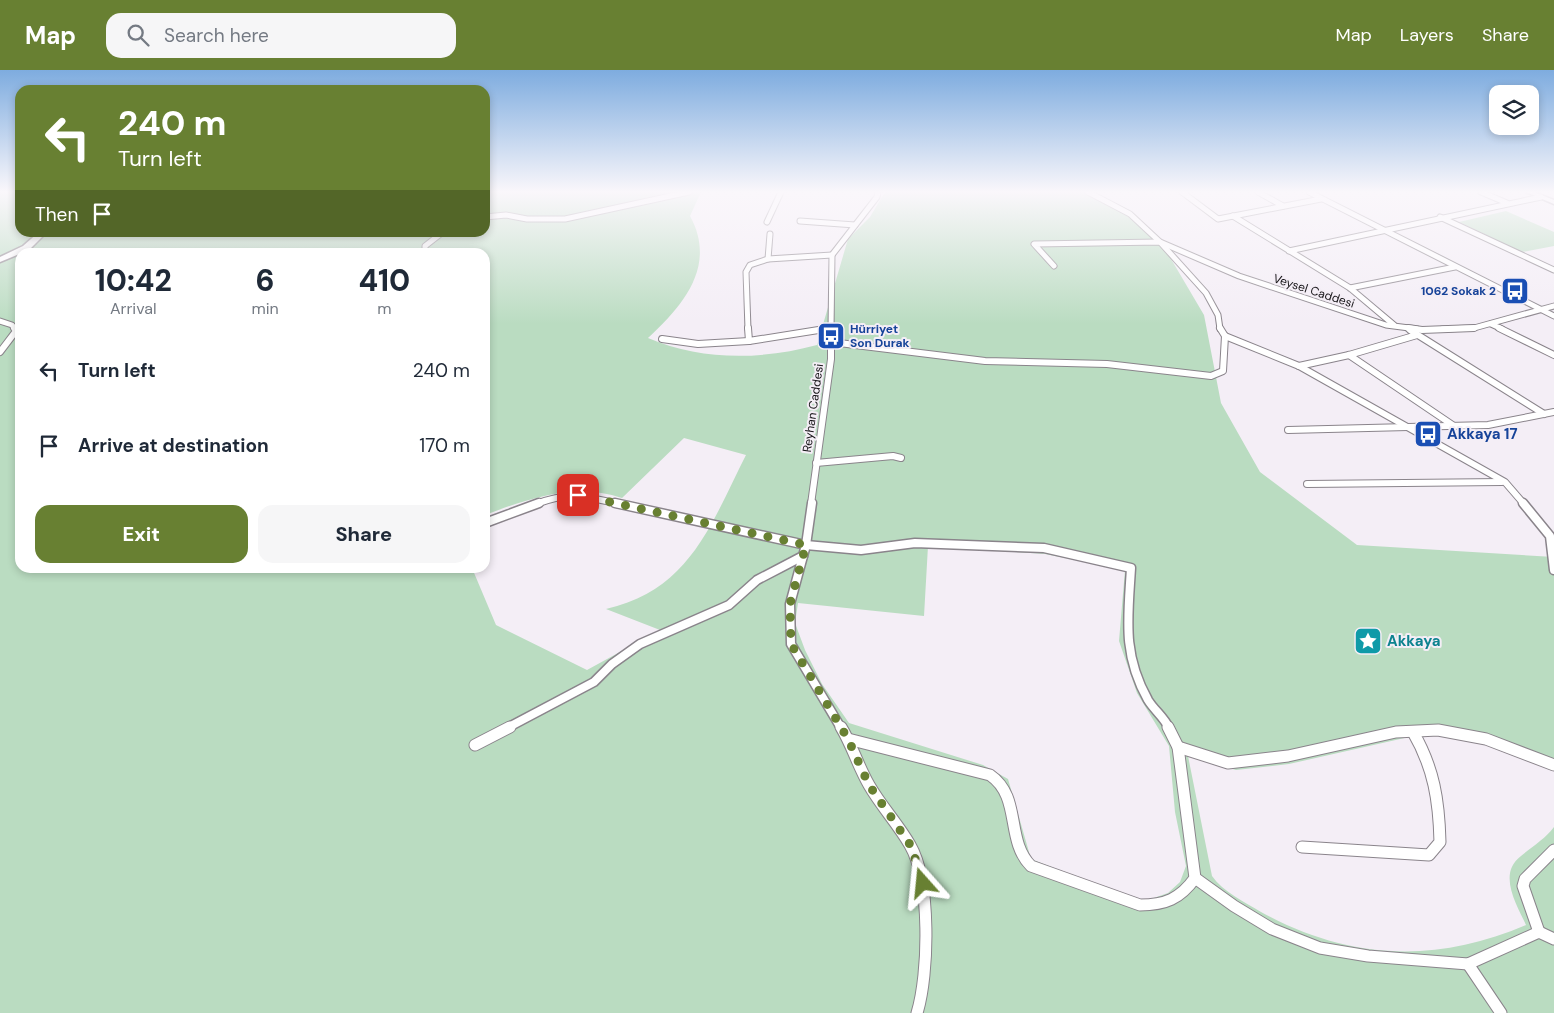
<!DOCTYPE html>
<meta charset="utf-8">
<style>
:root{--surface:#fff;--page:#f6f6f7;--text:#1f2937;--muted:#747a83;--accent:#688032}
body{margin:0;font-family:"DM Sans",sans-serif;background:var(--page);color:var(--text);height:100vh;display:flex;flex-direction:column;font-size:19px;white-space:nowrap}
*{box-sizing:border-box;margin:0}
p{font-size:16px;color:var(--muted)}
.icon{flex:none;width:28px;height:28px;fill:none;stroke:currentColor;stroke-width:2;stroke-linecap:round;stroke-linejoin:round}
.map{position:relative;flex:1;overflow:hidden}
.details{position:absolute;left:15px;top:178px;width:475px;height:325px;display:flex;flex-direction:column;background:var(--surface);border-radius:15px;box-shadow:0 2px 8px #0003}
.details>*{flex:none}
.top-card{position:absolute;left:15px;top:15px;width:475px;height:152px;border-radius:15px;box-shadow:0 2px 8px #0003;background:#688032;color:#fff;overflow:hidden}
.fabs{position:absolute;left:1489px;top:15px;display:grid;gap:10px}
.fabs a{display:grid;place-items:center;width:50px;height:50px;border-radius:10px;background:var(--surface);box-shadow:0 2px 8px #0003;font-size:25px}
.pin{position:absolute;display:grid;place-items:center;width:42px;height:42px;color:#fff;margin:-21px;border-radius:10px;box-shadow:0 2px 8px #0006}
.me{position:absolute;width:55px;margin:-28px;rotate:342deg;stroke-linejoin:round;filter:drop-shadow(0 0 4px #0008)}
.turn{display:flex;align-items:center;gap:18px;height:105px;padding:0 20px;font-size:22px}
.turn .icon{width:65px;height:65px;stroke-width:2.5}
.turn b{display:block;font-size:35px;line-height:42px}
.then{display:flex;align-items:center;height:48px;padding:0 20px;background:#0003;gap:10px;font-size:19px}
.eta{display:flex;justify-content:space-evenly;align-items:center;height:85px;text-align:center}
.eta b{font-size:30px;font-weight:800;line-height:35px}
.button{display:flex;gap:10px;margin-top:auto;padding:10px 20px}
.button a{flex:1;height:58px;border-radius:15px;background:var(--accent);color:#fff;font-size:20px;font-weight:800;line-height:58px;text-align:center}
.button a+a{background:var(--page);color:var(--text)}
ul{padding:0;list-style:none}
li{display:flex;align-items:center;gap:15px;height:75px;padding:0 20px}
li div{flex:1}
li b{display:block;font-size:19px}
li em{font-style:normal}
header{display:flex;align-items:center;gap:30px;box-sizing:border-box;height:70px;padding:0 25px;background:var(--accent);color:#fff}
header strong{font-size:24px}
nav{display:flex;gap:28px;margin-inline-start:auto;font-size:18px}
.search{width:350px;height:45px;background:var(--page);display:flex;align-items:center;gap:12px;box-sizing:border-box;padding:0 18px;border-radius:15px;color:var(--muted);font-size:19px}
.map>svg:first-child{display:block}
</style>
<header>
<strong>Map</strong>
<div class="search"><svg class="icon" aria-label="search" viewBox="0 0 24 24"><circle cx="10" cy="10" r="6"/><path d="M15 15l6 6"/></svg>Search here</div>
<nav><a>Map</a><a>Layers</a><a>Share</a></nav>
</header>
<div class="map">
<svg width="1554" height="943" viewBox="0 0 1554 943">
<rect width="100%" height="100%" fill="#f4eef6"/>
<g fill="#badcc1" fill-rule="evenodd">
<path d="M0,122H20V162H485V122H701L690,146C717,195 684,235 648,268C701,291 762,290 817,275L848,169L870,147L885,122H1089L1123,139L1161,172L1204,245L1221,333L1260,402L1357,475L1554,487V701L1475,671L1434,665L1409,667L1289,694L1236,700L1188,686L1212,806C1223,822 1245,832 1261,842C1348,890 1435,894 1526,855C1517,835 1497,804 1521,786C1533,776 1545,769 1554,757V943H0ZM20,182H485V445C530,428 575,412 622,428L684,368L746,385C711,454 690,520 606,539L660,560L587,600L496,555L472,498H20ZM928,476L1045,484L1125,500L1119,571L1137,623L1169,676L1175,742L1186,796L1180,812L1168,823L1151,829H1133L1031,789L1008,709L983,695L849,653L822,614L805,580L795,553L798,533L924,546Z"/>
<path d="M1506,141L1554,162V176L1522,182L1459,152Z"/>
</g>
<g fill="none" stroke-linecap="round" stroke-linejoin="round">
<g stroke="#8a848b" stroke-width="7">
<g id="street-far3">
<path d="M1088,122L1130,144L1160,172L1239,206L1386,255L1417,259"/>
<path d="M1182,122L1218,149L1321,129"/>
<path d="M1258,122L1283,136"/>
<path d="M1309,122L1554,246"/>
<path d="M1481,122L1507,133"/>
<path d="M1233,146L1350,218L1394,255"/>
<path d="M485,147L506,145L527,149H565L689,122"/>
<path d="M1440,147L1554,200"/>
<path d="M800,151L855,155"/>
<path d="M767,152L781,122"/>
<path d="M1289,181L1541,127"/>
<path d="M425,182V176L443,162"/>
<path d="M768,189L770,164"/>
<path d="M1054,196L1034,174L1160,172L1206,223L1218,245L1220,259"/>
<path d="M1350,218L1455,197"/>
<path d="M0,251L12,255L15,259"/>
<path d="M1491,254L1502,259"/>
<path d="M748,259L746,202L750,195L768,189L832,185"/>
<path d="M823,259L831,258"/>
<path d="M831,259L832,185L877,127L878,122"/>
<path d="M1442,259L1474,258L1554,236"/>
</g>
</g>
<g stroke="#8a848b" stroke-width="8">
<g id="street-far2">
<path d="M748,258L749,271L831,258"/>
<path d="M1220,258L1225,266L1299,296L1505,412L1524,434"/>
<path d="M1408,258L1422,260L1474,258"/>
<path d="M1499,258L1554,285"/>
<path d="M1410,260L1544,344"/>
<path d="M662,269L698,274L749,271"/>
<path d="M831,272L985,291L1107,294L1211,306L1223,301L1225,266"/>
<path d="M0,282L16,261L14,258"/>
<path d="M1349,285L1454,356"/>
<path d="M1299,296L1349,285L1417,265"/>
<path d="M1288,360L1488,355L1554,342"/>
<path d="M816,393L893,386L901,388"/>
<path d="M1307,414L1502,412"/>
<path d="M536,434C571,421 585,427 620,434"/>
<path d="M811,434L831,289V258"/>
</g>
</g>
<g stroke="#8a848b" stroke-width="11">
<g id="street-far1">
<path d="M615,433L806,475L861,480L915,473L1044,478L1131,498C1128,548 1122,584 1148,630C1154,640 1164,647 1169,658"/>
<path d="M812,433L806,475L790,534L791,574L841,658"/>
<path d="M1523,433L1550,466L1554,500"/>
<path d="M485,453L539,433"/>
<path d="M507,658L594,612L612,594L640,574L729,535L757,510L803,486"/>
</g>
</g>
<g stroke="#8a848b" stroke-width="13">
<g id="street">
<path d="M841,657C852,675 858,696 869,715C881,736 898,754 910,775C931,811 929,904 917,943"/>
<path d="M848,669L990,705C1022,727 1005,770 1031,796L1140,835C1165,835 1180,829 1195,808L1178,677L1168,657"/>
<path d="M475,675L510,657"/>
<path d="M1178,677L1228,693L1288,686L1396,662L1438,660L1486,669L1554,695"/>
<path d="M1302,777L1429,785L1440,772C1439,731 1434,698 1413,662"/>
<path d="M1195,808L1234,836L1272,859L1320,878L1368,886L1468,894L1539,862L1554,869"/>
<path d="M1539,862L1523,816L1525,809L1554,780"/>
<path d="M1468,894L1501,943"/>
</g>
</g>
<g stroke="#8a848b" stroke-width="3">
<g id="secondary">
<path d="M1526,122H1534L1554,130V134Z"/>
<path d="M39,162H47L29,180L0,192V187L23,176Z"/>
</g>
</g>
<use href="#street-far3" stroke="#fff" stroke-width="5"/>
<use href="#street-far2" stroke="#fff" stroke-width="6"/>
<use href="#street-far1" stroke="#fff" stroke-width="8"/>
<use href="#street" stroke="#fff" stroke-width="11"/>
<use href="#secondary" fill="#fff" fill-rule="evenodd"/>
</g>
<linearGradient id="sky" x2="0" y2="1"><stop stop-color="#7eacdf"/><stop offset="0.48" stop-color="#faf7fb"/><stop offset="1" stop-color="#faf7fb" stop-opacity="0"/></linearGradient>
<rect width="1554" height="254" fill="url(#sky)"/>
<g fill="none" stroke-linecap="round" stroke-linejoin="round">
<path stroke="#688032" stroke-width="9" stroke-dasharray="0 16.2" d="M578,425L806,475L790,534L791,574L848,669L869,715L911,776L923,813"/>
</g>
<defs>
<g id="bus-square" transform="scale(1.4375)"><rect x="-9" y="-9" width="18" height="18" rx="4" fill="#1a4fb4" stroke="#f4eef6"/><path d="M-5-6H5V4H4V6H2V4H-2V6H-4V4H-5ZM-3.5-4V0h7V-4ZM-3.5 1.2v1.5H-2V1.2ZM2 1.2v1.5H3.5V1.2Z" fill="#fff"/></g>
<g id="sight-square" transform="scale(1.4375)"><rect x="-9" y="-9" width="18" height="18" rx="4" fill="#0f9aa8" stroke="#f4eef6"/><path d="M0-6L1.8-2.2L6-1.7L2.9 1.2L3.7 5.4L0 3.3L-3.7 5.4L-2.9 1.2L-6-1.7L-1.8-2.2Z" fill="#fff"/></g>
</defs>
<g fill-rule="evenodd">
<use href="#bus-square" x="1515" y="221"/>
<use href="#bus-square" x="831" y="266"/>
<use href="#bus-square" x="1428" y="364"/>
<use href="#sight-square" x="1368" y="571"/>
</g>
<g text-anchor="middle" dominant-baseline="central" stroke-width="4" stroke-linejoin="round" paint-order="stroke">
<g font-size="12" fill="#151316" stroke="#f4eef6">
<text transform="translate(1314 221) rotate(18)">Veysel Caddesi</text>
<text transform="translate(813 338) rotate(-82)">Reyhan Caddesi</text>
</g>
<g font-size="12" font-weight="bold" fill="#164399" stroke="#f4eef6" text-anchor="end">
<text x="1496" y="221">1062 Sokak 2</text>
<text x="850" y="259" text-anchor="start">Hürriyet<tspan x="850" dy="14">Son Durak</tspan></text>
</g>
<g font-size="15" font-weight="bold" fill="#164399" stroke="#f4eef6" text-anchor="start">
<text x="1447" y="364">Akkaya 17</text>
</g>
<g font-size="15" font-weight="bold" fill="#0d838f" stroke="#f4eef6" text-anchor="start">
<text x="1387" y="571">Akkaya</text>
</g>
</g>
</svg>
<div class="fabs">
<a><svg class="icon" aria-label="layers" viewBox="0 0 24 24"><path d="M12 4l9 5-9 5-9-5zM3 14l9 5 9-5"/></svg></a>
</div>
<div class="pin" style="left:578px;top:425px;background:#d93025"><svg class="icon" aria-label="arrive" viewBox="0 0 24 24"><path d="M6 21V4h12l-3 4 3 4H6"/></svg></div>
<svg class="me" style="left:923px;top:813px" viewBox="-20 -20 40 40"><path d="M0-17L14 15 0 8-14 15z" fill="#688032" stroke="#fff" stroke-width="4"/></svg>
<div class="top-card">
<div class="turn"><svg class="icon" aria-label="left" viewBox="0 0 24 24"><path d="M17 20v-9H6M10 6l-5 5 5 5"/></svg><div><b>240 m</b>Turn left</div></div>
<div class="then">Then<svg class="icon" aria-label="arrive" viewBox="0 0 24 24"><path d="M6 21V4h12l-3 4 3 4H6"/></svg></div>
</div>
<section class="details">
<div class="eta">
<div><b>10:42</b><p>Arrival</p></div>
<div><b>6</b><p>min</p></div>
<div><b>410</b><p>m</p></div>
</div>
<ul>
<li><svg class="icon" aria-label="left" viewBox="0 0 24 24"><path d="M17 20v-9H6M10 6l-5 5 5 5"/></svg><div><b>Turn left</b></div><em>240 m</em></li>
<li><svg class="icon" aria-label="arrive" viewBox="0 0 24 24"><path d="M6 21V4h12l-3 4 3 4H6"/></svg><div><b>Arrive at destination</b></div><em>170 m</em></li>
</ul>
<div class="button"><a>Exit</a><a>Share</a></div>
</section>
</div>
